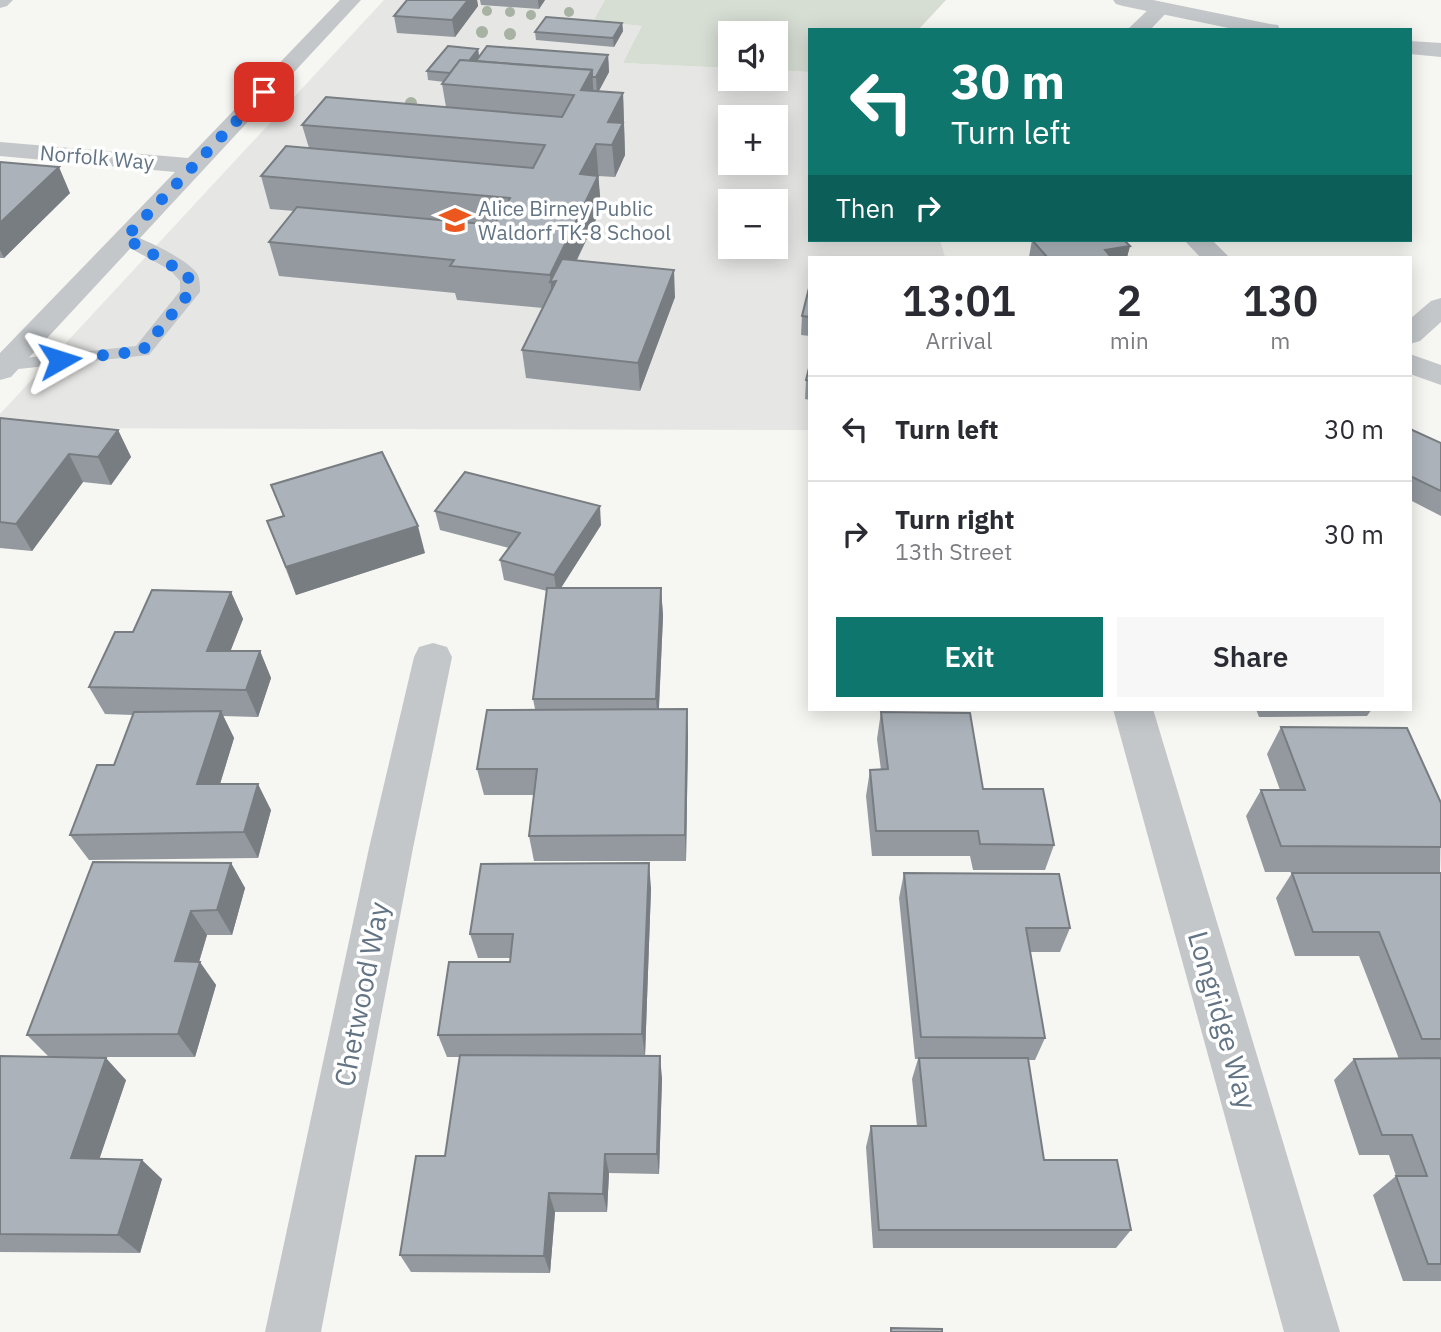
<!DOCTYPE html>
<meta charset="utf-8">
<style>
:root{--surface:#fff;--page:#f7f7f7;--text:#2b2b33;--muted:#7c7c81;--line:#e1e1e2;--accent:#0f766e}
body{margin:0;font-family:"IBM Plex Sans",sans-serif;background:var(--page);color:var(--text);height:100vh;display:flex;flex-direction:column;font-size:26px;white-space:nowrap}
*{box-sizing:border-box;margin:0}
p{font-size:23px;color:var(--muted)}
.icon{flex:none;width:38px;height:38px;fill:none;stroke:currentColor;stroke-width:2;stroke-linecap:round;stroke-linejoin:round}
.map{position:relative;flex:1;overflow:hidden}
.details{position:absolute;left:808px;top:256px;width:604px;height:455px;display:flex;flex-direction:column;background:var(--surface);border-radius:0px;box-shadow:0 4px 18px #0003}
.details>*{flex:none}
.top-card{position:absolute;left:808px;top:28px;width:604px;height:214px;border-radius:0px;box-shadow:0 4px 18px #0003;background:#0f766e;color:#fff;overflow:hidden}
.buttons{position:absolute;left:718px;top:21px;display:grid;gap:14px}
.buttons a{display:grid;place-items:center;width:70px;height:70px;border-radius:0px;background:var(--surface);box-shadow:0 4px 18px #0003;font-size:35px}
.pin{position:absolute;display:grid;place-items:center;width:60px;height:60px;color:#fff;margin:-30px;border-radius:14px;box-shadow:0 4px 10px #0006}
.me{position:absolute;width:77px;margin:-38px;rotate:84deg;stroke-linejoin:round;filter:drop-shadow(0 0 5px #0008)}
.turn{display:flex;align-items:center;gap:24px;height:147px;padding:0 28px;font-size:32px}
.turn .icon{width:91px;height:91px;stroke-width:2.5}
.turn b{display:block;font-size:49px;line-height:60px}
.then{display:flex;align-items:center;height:66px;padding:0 28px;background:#0003;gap:14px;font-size:26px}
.eta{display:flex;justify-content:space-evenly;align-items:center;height:119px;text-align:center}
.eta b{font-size:42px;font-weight:600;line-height:49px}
.primary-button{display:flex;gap:14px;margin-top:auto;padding:14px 28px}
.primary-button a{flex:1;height:80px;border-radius:0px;background:var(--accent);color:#fff;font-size:28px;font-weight:600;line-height:80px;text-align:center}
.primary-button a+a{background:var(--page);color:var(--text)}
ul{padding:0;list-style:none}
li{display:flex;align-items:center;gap:21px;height:105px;padding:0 28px;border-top:2px solid var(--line)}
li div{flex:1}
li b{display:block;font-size:26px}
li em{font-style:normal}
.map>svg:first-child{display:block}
</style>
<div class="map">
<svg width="1441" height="1332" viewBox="0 0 1441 1332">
<rect width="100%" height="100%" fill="#f6f6f2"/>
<path fill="#e6e7e5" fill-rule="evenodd" d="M384,0H605L593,21L643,26L623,63L730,68V79H775V70L810,72V240H940L945,257H810V430L0,428V414ZM730,117H775V163H730ZM730,201H775V247H730Z"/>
<path fill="#d6ddd3" d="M605,0H946L918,30H810V72L775,70V33H730V68L623,63L642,26L593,21Z"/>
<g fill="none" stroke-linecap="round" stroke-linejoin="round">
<path fill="#c3c7ca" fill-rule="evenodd" d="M125,233C141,237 190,260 198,275C200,281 200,286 200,292L149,355L0,371V361L5,360L136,346L180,291V281L170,270L119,242L116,238L119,234Z"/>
<g fill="#c3c7ca" fill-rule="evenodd">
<path d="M0,0H13L7,6L0,8Z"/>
<path d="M340,0H361L11,377L0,380V353L175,172L0,156V142L188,158Z"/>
<path d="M1160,3L1167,5L1170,9L1150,30H1127L1153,5Z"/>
<path d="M1184,240H1212L1229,257H1200Z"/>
<path d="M1441,298V322L1420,341L1410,344V319L1431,301Z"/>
<path d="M1410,354L1441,365V385L1410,374Z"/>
<path d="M433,643L447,647L452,657L413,848L321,1332H265L369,848L414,657L419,647Z"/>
<path d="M1113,709H1153L1340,1332H1284Z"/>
</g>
<g fill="#c3c7ca" fill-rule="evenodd">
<path d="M1113,0H1153L1270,24L1278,25L1280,30H1238L1123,6L1116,4Z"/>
<path d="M1410,41L1441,43V57L1410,54Z"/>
</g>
</g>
<g fill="#a7b2a3">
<circle cx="487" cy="11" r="5"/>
<circle cx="510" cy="12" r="5"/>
<circle cx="569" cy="12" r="5"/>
<circle cx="531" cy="15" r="5"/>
<circle cx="482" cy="32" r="6"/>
<circle cx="510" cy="34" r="6"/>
<circle cx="411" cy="103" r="6"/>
</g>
<g fill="#93999f">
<path d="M407,0H477L478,6L455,37L397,33L394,16Z"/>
<path d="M480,0H545L539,9L481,5Z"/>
<path d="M622,23L623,31L614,47L536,40L535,32Z"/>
<path d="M478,49L479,57L608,55L609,72L599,91L623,93L625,155L615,177L598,176L601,209L577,260L675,297L640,391L526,378L522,350L543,308L457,300L455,293L279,276L269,242L294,211L270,209L261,176L309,148L302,125L446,107L442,84L444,82L428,80L427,71Z"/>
<path d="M0,162L70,193L4,258H0Z"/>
<path d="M1032,240L1130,246L1127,257H1029Z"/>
<path d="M810,284V336L801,335L802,316Z"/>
<path d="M810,364V400L805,399L806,380Z"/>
<path d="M0,418L118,430L131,457L111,485L83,482L32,551L0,548Z"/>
<path d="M1410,429L1441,443V516L1410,500Z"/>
<path d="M271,485L425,553L296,595L267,521L283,516Z"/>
<path d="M435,511L601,525L561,588H661L663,616L659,709H687L688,736L686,861H534L529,836L534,795H484L477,769L535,709L533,699L547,591L504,580L500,560L509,548L440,530Z"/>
<path d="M231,592L243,619L230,651H260L271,678L258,717L223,716L234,738L220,784L271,810L258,858L89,860L70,835L114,765L133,715L105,714L89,687L133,632Z"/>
<path d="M1256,709H1372L1367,716L1259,717Z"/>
<path d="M881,712L983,789L1054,845L1045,870H973L970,856H872L866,796L870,770H881L877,739Z"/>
<path d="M1281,727L1441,803L1440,872H1265L1246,816L1261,790H1280L1267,754Z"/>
<path d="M231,863L245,888L232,935H207L199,962L216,985L195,1057H50L126,1080L99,1159L162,1179L140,1253L0,1252V1056L49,1057L27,1035Z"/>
<path d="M904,873L1070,928L1060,952H1030L1045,1038L1035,1060H1028L1044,1160L1131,1230L1116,1248H873L866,1147L871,1126H917L912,1079L918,1059H915L899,898Z"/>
<path d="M1292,873H1441V1281H1403L1373,1195L1396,1176L1389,1155H1359L1334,1080L1354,1059H1399L1359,956H1295L1276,898Z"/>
<path d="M651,888L645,1056L662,1078L659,1174L609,1173L607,1212H555L550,1273L411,1272L400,1255L445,1156L460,1057H447L438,1035L510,962V958H478L470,934Z"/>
</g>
<g fill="#787d82">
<path d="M468,0H477L478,6L455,37L452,20Z"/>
<path d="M538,0H545L539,9Z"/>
<path d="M622,23L623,31L614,47L613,38Z"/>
<path d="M478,49L479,57L460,83L459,74Z"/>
<path d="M608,55L609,72L597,94L596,77Z"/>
<path d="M592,70L594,102L581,90Z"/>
<path d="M623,93L625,155L615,177L612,145L608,122Z"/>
<path d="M596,144L601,209L553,309L550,275L580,174Z"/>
<path d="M59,167L70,193L4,258L0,250V223Z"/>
<path d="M1130,246L1127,257H1103L1105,250Z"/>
<path d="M674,270L675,297L640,391L638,363Z"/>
<path d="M118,430L131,457L111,485L98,457Z"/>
<path d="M69,454L83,482L32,551L16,524Z"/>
<path d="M600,506L601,525L557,594L554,575Z"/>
<path d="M418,526L425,553L296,595L286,567Z"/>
<path d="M661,588L663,616L658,725L656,699Z"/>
<path d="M231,592L243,619L220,678L207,651Z"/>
<path d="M260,651L271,678L258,717L246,690Z"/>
<path d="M687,709L688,736L686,861L685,835Z"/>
<path d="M221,711L234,738L212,810L197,784Z"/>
<path d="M258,784L271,810L258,858L244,832Z"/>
<path d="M231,863L245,888L232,935L217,910Z"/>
<path d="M649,863L651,888L645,1056L642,1034Z"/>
<path d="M191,911L207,935L192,985L175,961Z"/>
<path d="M200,962L216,985L195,1057L178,1034Z"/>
<path d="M660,1056L662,1078L659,1174L657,1154Z"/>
<path d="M106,1058L126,1080L93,1178L71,1158Z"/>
<path d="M605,1154L609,1173L607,1212L603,1194Z"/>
<path d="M142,1160L162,1179L140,1253L118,1235Z"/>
<path d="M549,1193L555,1212L550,1273L544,1256Z"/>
</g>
<g fill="#abb2b9" stroke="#787d82" stroke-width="2">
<path d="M407,0H468L452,20L394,16Z"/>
<path d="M546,17L622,23L613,38L535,32Z"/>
<path d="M448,46L478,49L469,61L460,60L450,73L427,71Z"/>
<path d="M487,46L608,55L596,77H592V70L476,61Z"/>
<path d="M460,60L592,70L581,90L623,93L608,122L623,123L612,145L596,144L580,174L598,176L550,275L450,266L454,260L269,242L297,207L494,225L510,198L261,176L286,146L533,168L545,145L302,125L326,97L562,117L574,95L442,84Z"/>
<path d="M0,162L59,167L0,223Z"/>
<path d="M1032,240H1124L1130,246L1105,250L1111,257H1047Z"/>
<path d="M562,259L674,270L638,363L522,350L556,281L550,282Z"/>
<path d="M810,284V317L802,316Z"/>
<path d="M810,364V381L806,380Z"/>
<path d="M0,418L118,430L98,457L69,454L16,524L0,522Z"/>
<path d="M1410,429L1441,443V491L1410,476Z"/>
<path d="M382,452L418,526L286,567L267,521L284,516L271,485Z"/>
<path d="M465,472L600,506L554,575L500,560L520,533L435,511Z"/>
<path d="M547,588H661L656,699H533Z"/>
<path d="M152,590L231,592L207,651H260L246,690L89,687L115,632H133Z"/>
<path d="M687,709L685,835L529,836L537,769H477L487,710Z"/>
<path d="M221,711L197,784H258L244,832L70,835L97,765H114L134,712Z"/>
<path d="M881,712L970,713L983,789H1043L1054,845L980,844L978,831H876L870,770L888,769Z"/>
<path d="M1281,727L1407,728L1441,803V847L1281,846L1261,790H1305Z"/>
<path d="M93,862L231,863L217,910L191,911L175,961L200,962L178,1034L27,1035Z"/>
<path d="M649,863L642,1034L438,1035L449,962H510L513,934H470L481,864Z"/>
<path d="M904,873L1059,874L1070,928H1026L1045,1038L921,1037Z"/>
<path d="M1292,873H1441V1039H1422L1379,932H1313Z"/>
<path d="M460,1055L660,1056L657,1154H605L603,1194L549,1193L544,1256L400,1255L416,1156H445Z"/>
<path d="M0,1056L106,1058L71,1158L142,1160L118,1235L0,1234Z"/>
<path d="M919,1058H1028L1044,1160H1117L1131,1230H879L871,1126H926Z"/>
<path d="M1441,1058V1264H1428L1396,1176H1427L1412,1135H1382L1354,1059Z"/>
<path d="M891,1328L942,1329V1332H891Z"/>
</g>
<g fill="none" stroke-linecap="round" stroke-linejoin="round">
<path stroke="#1a73e8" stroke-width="12" stroke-dasharray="0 21.6" d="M60,360L142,351L190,292L188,275L125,238L264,92"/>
</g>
<defs>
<g id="school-bare" transform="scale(2.415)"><path d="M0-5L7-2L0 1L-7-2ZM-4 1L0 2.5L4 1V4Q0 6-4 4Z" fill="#eb571d" stroke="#fff" stroke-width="2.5" paint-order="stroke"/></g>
</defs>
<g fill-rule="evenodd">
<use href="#school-bare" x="455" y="220"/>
</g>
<g text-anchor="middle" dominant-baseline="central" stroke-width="7" stroke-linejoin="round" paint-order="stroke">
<g font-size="21" fill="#637485" stroke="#fff">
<text transform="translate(97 157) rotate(5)">Norfolk Way</text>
</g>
<g font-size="21" fill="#637485" stroke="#fff" text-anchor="start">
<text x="478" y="208">Alice Birney Public<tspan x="478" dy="24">Waldorf TK-8 School</tspan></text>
</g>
<g font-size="28" fill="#637485" stroke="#fff">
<text transform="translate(361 994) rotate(-79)">Chetwood Way</text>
<text transform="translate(1223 1020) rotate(74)">Longridge Way</text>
</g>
</g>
</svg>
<div class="buttons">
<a><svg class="icon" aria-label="sound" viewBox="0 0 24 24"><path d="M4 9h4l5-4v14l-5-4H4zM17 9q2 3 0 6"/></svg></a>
<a>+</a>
<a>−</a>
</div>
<div class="pin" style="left:264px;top:92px;background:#d93025"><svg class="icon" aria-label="arrive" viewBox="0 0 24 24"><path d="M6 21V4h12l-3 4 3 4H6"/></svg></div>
<svg class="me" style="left:60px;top:360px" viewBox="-20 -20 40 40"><path d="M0-17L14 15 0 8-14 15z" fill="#1a73e8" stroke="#fff" stroke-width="4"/></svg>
<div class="top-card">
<div class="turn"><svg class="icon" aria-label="left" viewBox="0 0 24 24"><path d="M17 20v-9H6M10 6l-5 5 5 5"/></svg><div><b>30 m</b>Turn left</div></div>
<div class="then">Then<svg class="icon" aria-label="right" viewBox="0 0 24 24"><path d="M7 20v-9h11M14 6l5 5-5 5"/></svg></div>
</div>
<section class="details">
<div class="eta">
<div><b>13:01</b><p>Arrival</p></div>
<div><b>2</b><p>min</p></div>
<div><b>130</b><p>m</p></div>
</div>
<ul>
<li><svg class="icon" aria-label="left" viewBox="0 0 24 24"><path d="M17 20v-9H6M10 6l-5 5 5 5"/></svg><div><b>Turn left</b></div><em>30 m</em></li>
<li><svg class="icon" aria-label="right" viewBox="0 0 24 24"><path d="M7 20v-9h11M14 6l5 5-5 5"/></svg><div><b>Turn right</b><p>13th Street</p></div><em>30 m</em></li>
</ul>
<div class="primary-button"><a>Exit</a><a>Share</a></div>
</section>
</div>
